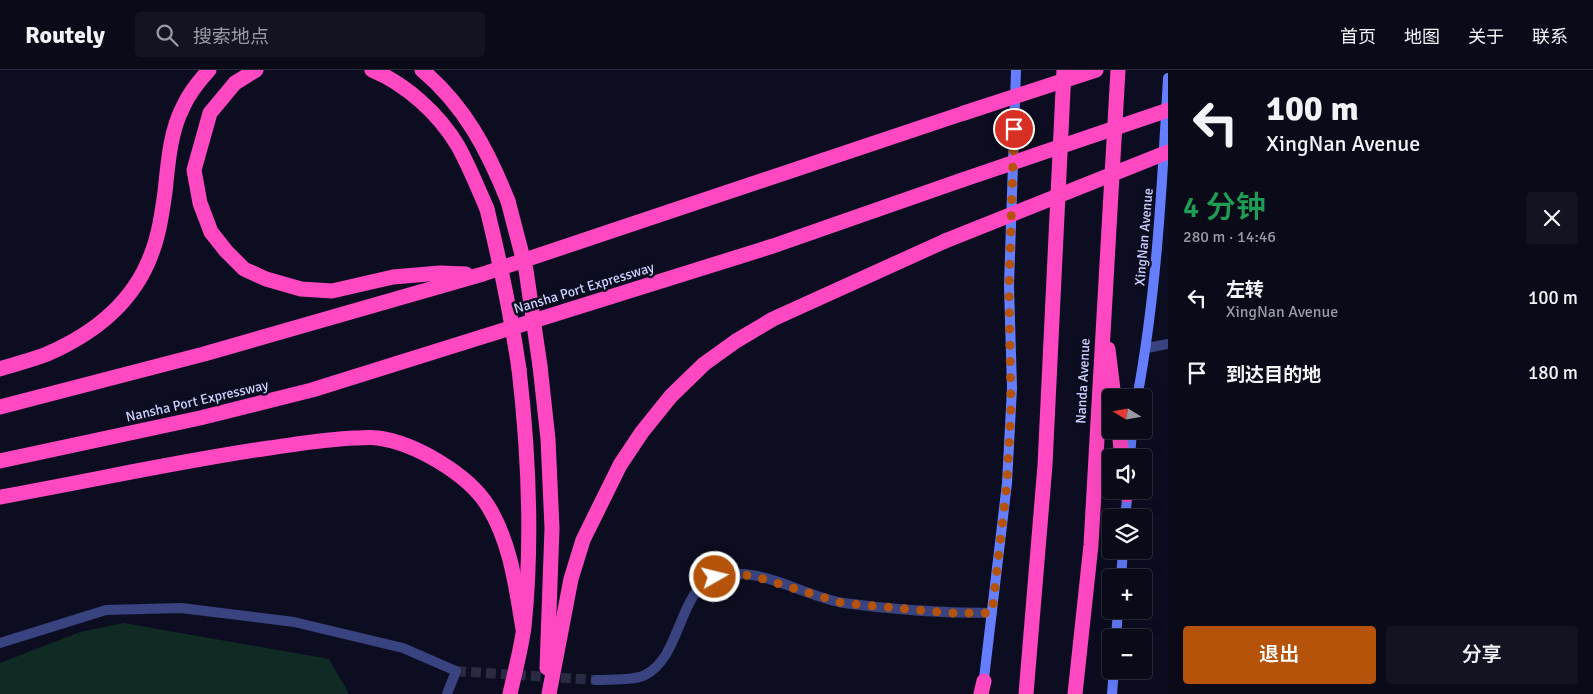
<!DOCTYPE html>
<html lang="zh">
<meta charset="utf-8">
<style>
:root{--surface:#0a0a19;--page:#131322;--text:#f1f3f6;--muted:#999aa2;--line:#2a2b38;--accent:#b45309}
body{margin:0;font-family:Signika,"Noto Sans SC",sans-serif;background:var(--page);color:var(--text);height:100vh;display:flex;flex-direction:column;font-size:19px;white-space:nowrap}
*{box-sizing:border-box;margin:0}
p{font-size:16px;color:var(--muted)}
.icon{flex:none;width:28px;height:28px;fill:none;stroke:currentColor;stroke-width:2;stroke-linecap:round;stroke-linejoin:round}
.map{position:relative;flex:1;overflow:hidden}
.side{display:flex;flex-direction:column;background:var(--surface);width:425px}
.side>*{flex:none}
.banner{background:#0a0a19;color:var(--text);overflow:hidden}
.needle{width:32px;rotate:281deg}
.buttons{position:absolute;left:1102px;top:319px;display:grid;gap:10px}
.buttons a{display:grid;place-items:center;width:50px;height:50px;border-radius:5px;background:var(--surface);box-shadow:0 5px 20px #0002,0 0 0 1px var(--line);font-size:25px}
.pin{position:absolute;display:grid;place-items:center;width:42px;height:42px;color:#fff;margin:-21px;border:2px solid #fff;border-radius:50%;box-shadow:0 1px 5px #0007}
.me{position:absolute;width:55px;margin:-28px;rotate:82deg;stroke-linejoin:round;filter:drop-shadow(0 0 4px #0008)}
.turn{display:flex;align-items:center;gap:18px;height:105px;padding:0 15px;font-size:22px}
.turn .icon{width:65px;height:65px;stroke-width:2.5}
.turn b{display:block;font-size:35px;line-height:42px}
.round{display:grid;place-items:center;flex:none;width:52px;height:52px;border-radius:5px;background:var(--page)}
.head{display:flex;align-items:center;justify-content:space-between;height:85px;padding:0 15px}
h1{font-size:30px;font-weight:600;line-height:38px;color:#1e9e55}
.action{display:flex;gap:10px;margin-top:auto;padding:10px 15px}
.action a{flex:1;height:58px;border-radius:5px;background:var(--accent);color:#fff;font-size:20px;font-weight:600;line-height:58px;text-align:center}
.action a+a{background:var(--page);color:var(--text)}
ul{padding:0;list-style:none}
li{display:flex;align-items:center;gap:15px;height:75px;padding:0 15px}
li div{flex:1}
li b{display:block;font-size:19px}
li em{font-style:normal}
header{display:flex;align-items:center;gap:30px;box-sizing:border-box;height:70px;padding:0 25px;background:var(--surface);border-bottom:1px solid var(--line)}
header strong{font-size:24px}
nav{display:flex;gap:28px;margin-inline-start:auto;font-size:18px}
.search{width:350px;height:45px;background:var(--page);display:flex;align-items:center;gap:12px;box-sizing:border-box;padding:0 18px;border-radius:5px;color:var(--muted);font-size:19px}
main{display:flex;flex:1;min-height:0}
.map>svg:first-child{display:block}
</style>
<header>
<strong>Routely</strong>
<div class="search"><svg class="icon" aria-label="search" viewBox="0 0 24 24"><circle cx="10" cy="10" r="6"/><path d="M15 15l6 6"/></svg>搜索地点</div>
<nav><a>首页</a><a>地图</a><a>关于</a><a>联系</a></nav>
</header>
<main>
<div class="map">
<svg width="1168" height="624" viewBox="0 0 1168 624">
<rect width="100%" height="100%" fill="#0d0d21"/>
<path fill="#102a24" d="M124,553L329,589L349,624H0V593L80,562Z"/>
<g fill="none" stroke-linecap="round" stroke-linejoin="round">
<path stroke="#2a2a42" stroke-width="10" stroke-dasharray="10 5" stroke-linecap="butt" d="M456,601L596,610"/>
<g stroke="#38437f" stroke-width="10">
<path d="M1147,278L1168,274"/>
<path d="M0,573L106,540L181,538L294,552L403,578L456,601L447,624"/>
<path d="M596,610C609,609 633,611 645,605C682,587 678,519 716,507C757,493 804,527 844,533C893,540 943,543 992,543"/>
</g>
<g stroke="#647efe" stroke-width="10">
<path d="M1137,328C1157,222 1162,115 1168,8"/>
<path d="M1130,388L1132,360"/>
<path d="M1125,448L1128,420"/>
<path d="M1121,508L1123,480"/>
<path d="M1116,568L1118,540"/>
<path d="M983,617L1007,413L1012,318L1009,216L1016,0"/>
<path d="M1112,624L1114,600"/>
</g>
<g stroke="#fe48c2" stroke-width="15">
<path d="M256,0L235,13L210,43L194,100L200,133L211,162L226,181L244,199L266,209L301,219L332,221L393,207L440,203L466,204"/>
<path d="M372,0C406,14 439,44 458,76C469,96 478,118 487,139"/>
<path d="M422,0C465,36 488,81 508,131"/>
<path d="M1108,279L1114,328"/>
<path d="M540,296L548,369L552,458L547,598"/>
<path d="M0,299C15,294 32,290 47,284C93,264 133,233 151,185C159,165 162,143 165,122C168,94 170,62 183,37C189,23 199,11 209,0"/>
<path d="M0,337L204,284L483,204L964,43"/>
<path d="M1119,360L1122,388"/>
<path d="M0,391L200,348L312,320L773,176L962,110"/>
<path d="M1127,420V425"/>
<path d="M0,427C90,411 179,391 269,378C298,374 326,369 355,368C363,368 371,367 378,368C415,373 468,404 488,436C511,473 516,518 523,559"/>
<path d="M510,624C515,602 521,579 524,557C533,470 529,386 519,299"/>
<path d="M549,624L571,509L583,470L620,395L642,362L671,326L704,294L736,271L773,249L945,171"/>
<path d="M981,624L984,611"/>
<path d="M1026,624L1045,395L1064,0"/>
<path d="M1075,624L1091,475L1118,0"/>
</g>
<g stroke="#fe48c2" stroke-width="15">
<path d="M964,43L1096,0"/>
<path d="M962,110L1168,40"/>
<path d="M508,131L526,200L540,296"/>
<path d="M487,139C500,192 511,245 519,299"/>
<path d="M945,171L1168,82"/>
</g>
</g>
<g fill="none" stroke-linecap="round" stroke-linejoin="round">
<path stroke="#b45309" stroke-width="9" stroke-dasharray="0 16.2" d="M715,507L736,503L760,508L842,533L949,543H992L1007,413L1011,337L1009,216L1014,59"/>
</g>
<g text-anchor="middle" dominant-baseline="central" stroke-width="5" stroke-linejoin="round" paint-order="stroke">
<g font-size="14" fill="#cdd1ff" stroke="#0d0d21">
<text transform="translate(1144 167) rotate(-85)">XingNan Avenue</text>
<text transform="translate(584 218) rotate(-17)">Nansha Port Expressway</text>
<text transform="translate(1083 311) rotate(-87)">Nanda Avenue</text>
<text transform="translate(197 331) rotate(-13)">Nansha Port Expressway</text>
</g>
</g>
</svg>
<div class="buttons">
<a><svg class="needle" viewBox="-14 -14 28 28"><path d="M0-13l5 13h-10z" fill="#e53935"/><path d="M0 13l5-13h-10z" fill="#999aa2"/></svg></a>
<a><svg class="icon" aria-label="sound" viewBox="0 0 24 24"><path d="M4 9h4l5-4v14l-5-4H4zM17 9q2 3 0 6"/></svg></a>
<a><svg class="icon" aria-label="layers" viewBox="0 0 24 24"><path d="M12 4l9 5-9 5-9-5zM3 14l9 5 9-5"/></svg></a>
<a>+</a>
<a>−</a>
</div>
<div class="pin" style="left:1014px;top:59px;background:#d93025"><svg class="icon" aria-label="arrive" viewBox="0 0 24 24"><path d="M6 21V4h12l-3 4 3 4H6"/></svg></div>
<svg class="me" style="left:715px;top:507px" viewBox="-20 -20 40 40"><circle r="17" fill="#b45309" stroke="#fff" stroke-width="3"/><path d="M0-11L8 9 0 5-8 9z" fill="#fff"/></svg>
</div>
<section class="side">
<div class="banner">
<div class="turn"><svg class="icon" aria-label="left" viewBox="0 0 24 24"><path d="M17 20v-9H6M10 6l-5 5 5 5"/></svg><div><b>100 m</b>XingNan Avenue</div></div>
</div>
<div class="head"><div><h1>4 分钟</h1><p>280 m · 14:46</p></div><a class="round"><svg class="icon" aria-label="close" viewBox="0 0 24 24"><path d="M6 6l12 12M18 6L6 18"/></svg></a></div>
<ul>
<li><svg class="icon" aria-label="left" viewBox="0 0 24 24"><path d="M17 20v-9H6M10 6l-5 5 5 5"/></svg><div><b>左转</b><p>XingNan Avenue</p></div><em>100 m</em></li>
<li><svg class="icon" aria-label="arrive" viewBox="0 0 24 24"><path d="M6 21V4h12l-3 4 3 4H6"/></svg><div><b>到达目的地</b></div><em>180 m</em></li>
</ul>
<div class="action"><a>退出</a><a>分享</a></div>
</section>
</main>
